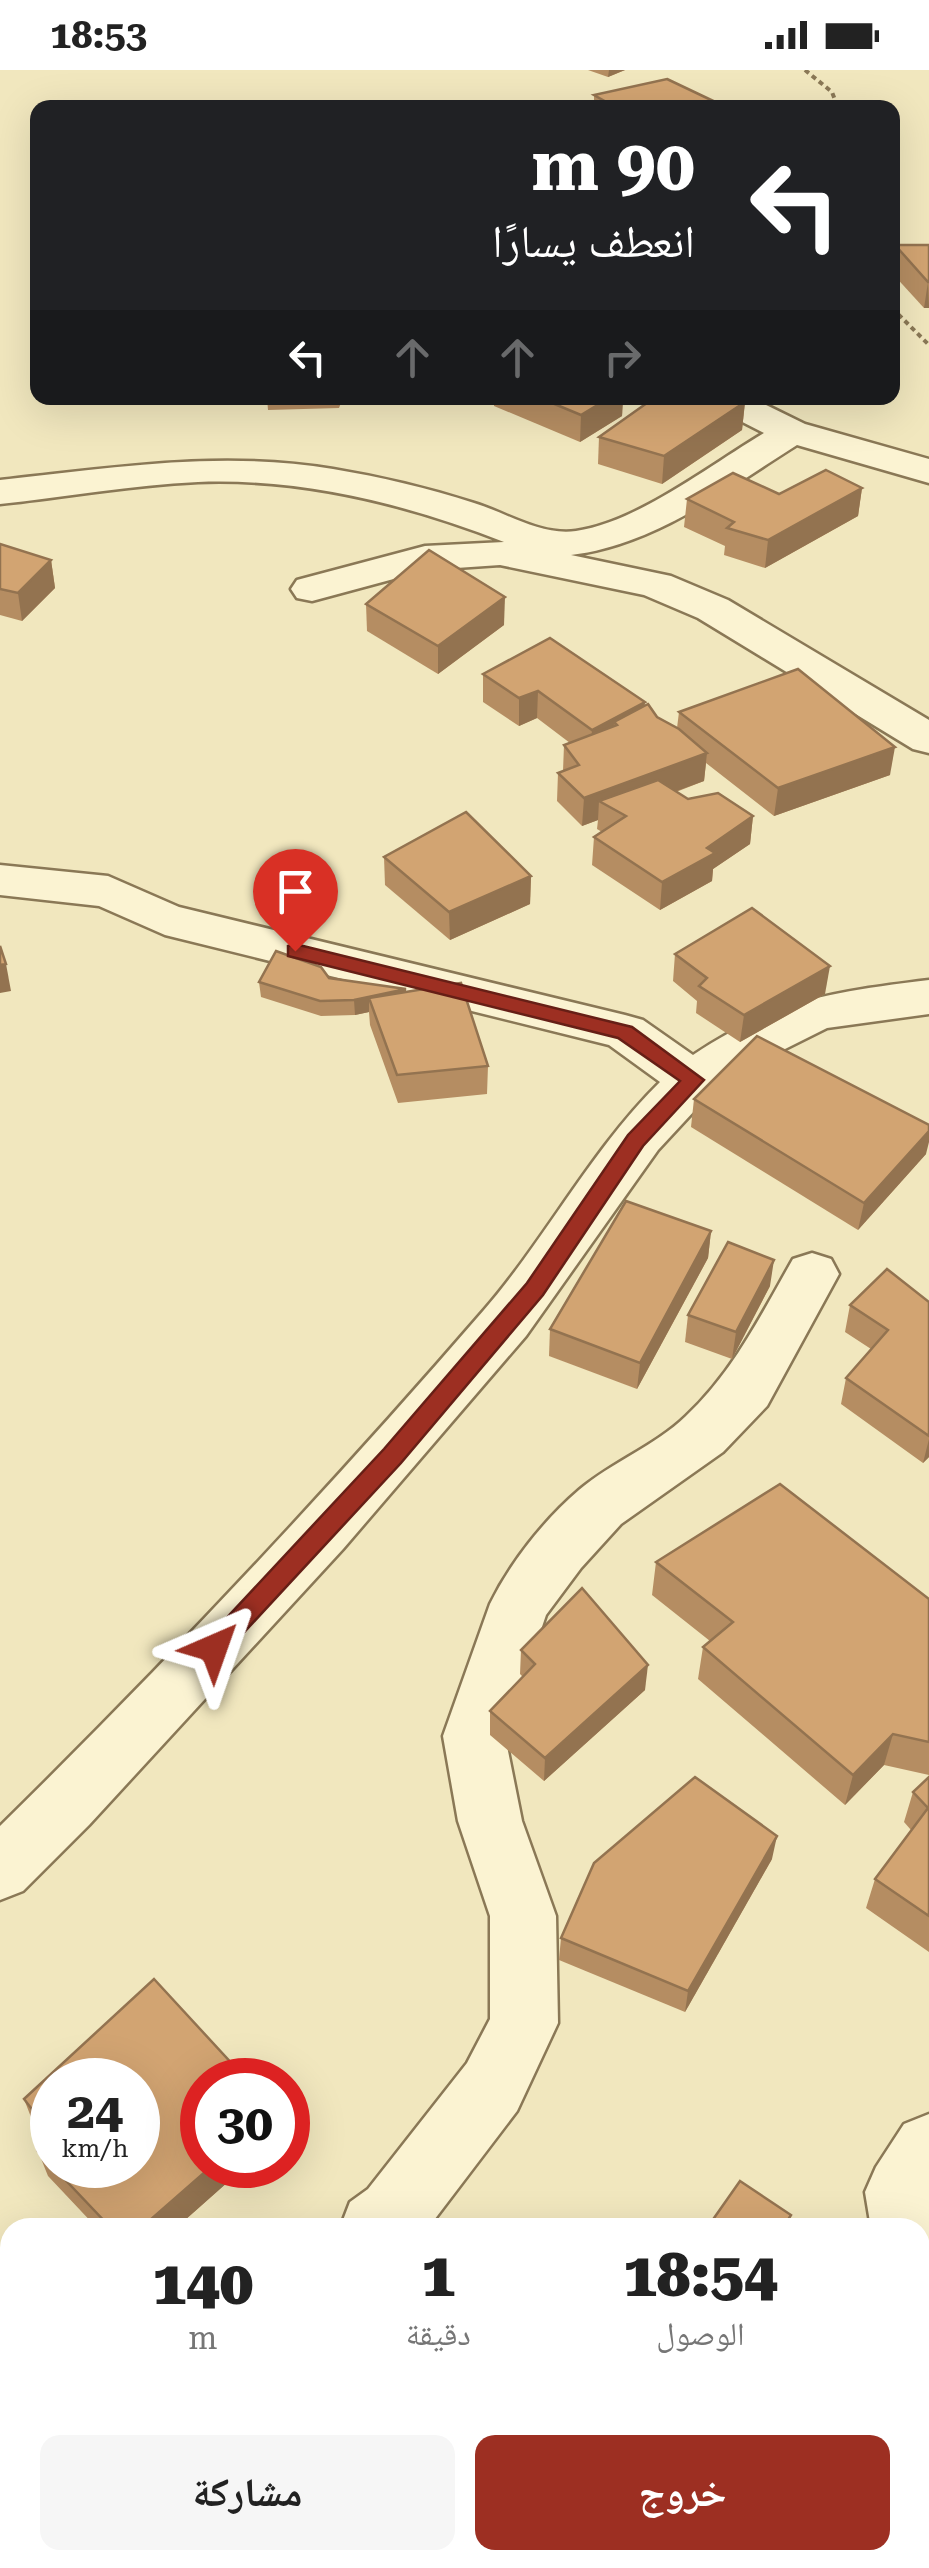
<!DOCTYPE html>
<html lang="ar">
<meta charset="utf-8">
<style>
:root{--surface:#fff;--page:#f6f6f6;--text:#222;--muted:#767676;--accent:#9d2f22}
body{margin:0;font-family:"Roboto Serif","Noto Naskh Arabic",serif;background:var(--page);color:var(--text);direction:rtl;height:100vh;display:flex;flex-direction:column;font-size:38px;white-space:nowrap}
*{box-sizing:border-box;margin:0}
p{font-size:32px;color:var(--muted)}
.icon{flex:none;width:55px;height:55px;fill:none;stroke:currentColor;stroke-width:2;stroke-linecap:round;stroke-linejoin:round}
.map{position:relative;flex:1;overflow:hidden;direction:ltr}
.panel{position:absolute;left:0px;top:2148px;width:930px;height:352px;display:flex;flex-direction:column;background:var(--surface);border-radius:30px 30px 0 0;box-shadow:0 10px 40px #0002;direction:rtl}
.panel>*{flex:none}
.banner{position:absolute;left:30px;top:30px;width:870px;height:305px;border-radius:20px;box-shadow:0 10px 40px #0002;direction:rtl;background:#202124;color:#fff;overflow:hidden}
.speed{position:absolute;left:30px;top:1988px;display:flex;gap:20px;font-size:50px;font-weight:700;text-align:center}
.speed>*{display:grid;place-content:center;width:130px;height:130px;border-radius:50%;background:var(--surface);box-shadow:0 10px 40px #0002;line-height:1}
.speed small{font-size:25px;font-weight:400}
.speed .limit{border:15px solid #d22;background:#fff;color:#111}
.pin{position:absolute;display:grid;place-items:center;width:85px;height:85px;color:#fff;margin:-102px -42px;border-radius:50% 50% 50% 0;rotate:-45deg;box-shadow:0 0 10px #0007}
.pin .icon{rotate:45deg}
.me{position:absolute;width:110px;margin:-55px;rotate:43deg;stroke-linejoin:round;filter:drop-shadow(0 0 8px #0008)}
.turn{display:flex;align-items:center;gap:35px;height:210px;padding:0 40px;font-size:45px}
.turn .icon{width:130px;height:130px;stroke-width:2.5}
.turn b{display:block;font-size:70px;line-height:85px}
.lanes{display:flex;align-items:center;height:95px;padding:0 40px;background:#0003;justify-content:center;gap:50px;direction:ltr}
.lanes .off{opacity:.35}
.eta{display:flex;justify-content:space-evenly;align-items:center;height:170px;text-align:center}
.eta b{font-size:60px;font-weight:800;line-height:70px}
.primary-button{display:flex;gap:20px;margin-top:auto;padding:20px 40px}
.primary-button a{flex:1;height:115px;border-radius:20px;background:var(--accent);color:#fff;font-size:40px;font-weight:800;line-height:115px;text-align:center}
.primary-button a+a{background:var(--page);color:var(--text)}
.status{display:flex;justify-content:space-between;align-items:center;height:70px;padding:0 50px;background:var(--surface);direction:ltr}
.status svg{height:28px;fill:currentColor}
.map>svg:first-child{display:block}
</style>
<div class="status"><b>18:53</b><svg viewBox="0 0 49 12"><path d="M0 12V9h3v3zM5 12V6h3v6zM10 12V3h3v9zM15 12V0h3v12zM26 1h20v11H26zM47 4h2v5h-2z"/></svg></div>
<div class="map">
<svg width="929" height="2498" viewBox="0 0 929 2498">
<rect width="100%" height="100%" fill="#f1e7be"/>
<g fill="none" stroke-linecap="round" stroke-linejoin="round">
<g stroke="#8a7856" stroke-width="5">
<g id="minor">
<path d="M706,328H752L805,354L929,389V413L797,375C727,419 655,475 571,485L671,506L728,530L929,650V683L913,679L698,548L644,525L500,495L427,500L312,531L297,528L291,519L297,510L425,476L504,472C407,434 303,408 198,412C132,415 66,427 0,434V410C113,398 220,380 333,399C381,407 428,418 474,433C507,443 541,466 576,461C638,452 710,395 764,363L711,336Z"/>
<path d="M0,795L108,806L179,837L625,945L643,950L693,985C777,929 832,922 929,910V944L827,958L753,995L709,1025L658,1080L526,1266L343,1479L89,1755L23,1821L0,1830V1756C168,1591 329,1419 484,1240C547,1167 591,1080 660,1012L609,975L165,865L99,836L0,825Z"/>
<path d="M812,1183L831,1189L839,1204L767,1336L723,1382L621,1454L581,1498L546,1545L505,1666L522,1751L556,1846L558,1953L517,2041L428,2158H340L350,2132L368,2119L467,1993L490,1949V1846L458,1751L443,1666L490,1534C510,1493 544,1450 579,1420C612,1392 655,1376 686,1346C733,1302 761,1245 793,1189Z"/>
<path d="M929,2044V2257L920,2253V2158H871L865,2122L876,2097L904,2054Z"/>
<path d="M10,2285V2363L0,2367V2289Z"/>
<path d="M929,2404V2498H896L890,2490H920V2408Z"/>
</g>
</g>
<g stroke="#8a7856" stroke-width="4" stroke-dasharray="5 4" stroke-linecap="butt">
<path d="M805,0L832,22L838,38"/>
<path d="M892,238L929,275"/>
</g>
<use href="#minor" fill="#fbf3d2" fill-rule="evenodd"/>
</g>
<g fill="#b58d62">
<path d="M588,0H625L608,7Z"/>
<path d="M594,25L728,38H594Z"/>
<path d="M895,175H929V238H924L892,203Z"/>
<path d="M267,328H343L339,338L268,340Z"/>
<path d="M494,328H623L622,346L580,372L494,336Z"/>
<path d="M745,332L742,360L662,414L598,394L599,367Z"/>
<path d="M862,418L858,446L765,498L724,485L725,476L684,457L687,429Z"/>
<path d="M0,474L51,490L55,518L22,551L0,545Z"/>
<path d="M366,534L504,555L438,604L367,561Z"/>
<path d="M483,604L645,636L657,647L677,658L679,642L890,705L774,746L706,693L704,711L676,722L688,729L753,746L750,774L713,799L712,811L660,840L592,795L594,767L602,762L597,759L598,750L582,756L557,731L558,703L563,701L564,675L570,673L537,648L519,656L483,632Z"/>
<path d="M384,787L531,806L530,834L450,870L385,815Z"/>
<path d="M675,884L825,924L740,972L696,943L697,931L673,911Z"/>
<path d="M329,908L406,919V922L488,996L487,1024L398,1033L370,955L369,942L355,945L321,946L261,927L259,912Z"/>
<path d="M694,1029L926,1084L858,1160L691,1057Z"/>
<path d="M711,1161L708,1188L637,1319L549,1286L550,1259Z"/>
<path d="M770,1216L732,1289L685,1272L688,1245Z"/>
<path d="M929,1232V1387L923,1393L841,1334L846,1308L871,1279L845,1262L850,1235Z"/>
<path d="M656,1492L929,1529V1705L884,1695L845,1735L698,1609L703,1577L710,1571L652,1525Z"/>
<path d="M521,1580L645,1620L544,1711L490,1665V1641L523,1607L520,1604Z"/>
<path d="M929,1707V1882L866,1838L875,1809L911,1760L904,1752L913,1722Z"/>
<path d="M772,1789L685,1942L559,1890L561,1868Z"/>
<path d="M24,2029L247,2095L176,2158H97L48,2106L38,2081L47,2072L34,2055Z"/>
<path d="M713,2490H857L854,2498H723Z"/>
</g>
<g fill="#937350">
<path d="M609,0H625L608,7Z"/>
<path d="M928,212L929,238H924Z"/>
<path d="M609,328H623L622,346L580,372L581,345Z"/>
<path d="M745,332L742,360L662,414L664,386Z"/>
<path d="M862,418L858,446L765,498L768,470Z"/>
<path d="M51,490L55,518L22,551L18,523Z"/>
<path d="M505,527L504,555L438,604V576Z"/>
<path d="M538,621L537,648L519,656V628Z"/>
<path d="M645,632L643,660L614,652L613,676L590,688L592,660Z"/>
<path d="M895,677L890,705L774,746L778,718Z"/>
<path d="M707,683L704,711L619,742L599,731L598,750L582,756L584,728Z"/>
<path d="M753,746L750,774L713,799L712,811L660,840L662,812L707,778Z"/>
<path d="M531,806L530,834L450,870L449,842Z"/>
<path d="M6,894L11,921L0,923V895Z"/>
<path d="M830,896L825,924L740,972L744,945Z"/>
<path d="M406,919V934L369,928V942L355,945L354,930Z"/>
<path d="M929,1061V1072L926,1084L858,1160L864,1133Z"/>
<path d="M711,1161L708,1188L637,1319L640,1293Z"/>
<path d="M774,1190L770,1216L732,1289L736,1262Z"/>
<path d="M929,1369V1387L923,1393Z"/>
<path d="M648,1595L645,1620L544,1711L545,1688Z"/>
<path d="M893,1664L884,1695L845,1735L853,1705Z"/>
<path d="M777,1766L772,1789L685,1942L688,1921Z"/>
<path d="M213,2095H247L176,2158H141Z"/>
</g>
<g fill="#d2a472" stroke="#937350" stroke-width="2.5">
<path d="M667,9L728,38H617L594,25Z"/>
<path d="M895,175H929V212H928Z"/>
<path d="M540,328H609L581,345Z"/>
<path d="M654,328H734L745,332L664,386L599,367Z"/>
<path d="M826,400L862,418L768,470L727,458L734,452L687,429L733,403L779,424Z"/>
<path d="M0,474L51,490L18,523L0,519Z"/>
<path d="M429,480L505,527L438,576L366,534Z"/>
<path d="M550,568L645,632L592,660L538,621L519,628L483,604Z"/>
<path d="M798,599L895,677L778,718L679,642Z"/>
<path d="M648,634L657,647L679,659L707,683L584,728L558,703L579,695L564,675L617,655L614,652Z"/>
<path d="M658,710L688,729L718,723L753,746L707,778L715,783L662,812L594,767L626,746L599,731Z"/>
<path d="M466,742L531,806L449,842L384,787Z"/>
<path d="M752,838L830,896L744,945L699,916L707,908L675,884Z"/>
<path d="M0,876L6,894L0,895Z"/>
<path d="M276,881L321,897L329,908L406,919L354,930L320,931L259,912Z"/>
<path d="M461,913L488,996L397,1005L369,928Z"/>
<path d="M757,966L929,1055V1061L864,1133L694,1029Z"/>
<path d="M626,1131L711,1161L640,1293L550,1259Z"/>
<path d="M728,1172L774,1190L736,1262L688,1245Z"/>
<path d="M887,1199L929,1232V1366L846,1308L888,1260L850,1235Z"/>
<path d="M780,1414L929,1529V1672L893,1664L853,1705L703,1577L733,1552L656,1492Z"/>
<path d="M582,1518L648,1595L545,1688L490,1641L535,1594L521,1580Z"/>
<path d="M695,1707L777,1766L688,1921L561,1868L594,1793Z"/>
<path d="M929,1707V1846L875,1809L928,1738L913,1722Z"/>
<path d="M154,1909L247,2010H202V2095H213L141,2158H111L38,2081L52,2066V2095H138V2010H52V2065L24,2029Z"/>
<path d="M740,2111L791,2145L783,2158H707Z"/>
<path d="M920,2318L928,2321L920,2342Z"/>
<path d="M30,2490H261L266,2498H35Z"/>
<path d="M416,2490H564L571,2498H408Z"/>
<path d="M734,2490H857L854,2498H744Z"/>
</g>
<path fill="#9d2f22" stroke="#661f16" stroke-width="2.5" d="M295,874L632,957L704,1010L643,1076L543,1225L401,1393L223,1585L214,1588L206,1585L202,1578L206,1570L384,1379L527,1213L628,1065L680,1011L618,968L288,886V876Z"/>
</svg>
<div class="speed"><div>24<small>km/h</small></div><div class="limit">30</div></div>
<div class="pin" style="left:295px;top:881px;background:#d93025"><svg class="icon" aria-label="arrive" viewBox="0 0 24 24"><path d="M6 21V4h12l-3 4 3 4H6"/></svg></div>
<svg class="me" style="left:214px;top:1578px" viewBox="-20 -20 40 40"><path d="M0-17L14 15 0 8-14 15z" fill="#9d2f22" stroke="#fff" stroke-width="4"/></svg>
<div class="banner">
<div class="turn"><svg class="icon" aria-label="left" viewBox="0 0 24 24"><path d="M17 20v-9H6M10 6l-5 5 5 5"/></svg><div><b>90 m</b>انعطف يسارًا</div></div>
<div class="lanes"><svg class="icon" aria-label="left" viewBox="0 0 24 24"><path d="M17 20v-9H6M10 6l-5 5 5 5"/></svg><svg class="icon off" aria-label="ahead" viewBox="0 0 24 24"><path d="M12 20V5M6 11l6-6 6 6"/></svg><svg class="icon off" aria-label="ahead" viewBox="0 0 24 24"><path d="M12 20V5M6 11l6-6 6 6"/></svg><svg class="icon off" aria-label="right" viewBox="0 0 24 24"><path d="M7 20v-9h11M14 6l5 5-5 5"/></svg></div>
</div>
<section class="panel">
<div class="eta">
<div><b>18:54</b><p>الوصول</p></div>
<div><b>1</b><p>دقيقة</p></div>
<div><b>140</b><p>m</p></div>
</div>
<div class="primary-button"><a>خروج</a><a>مشاركة</a></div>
</section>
</div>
